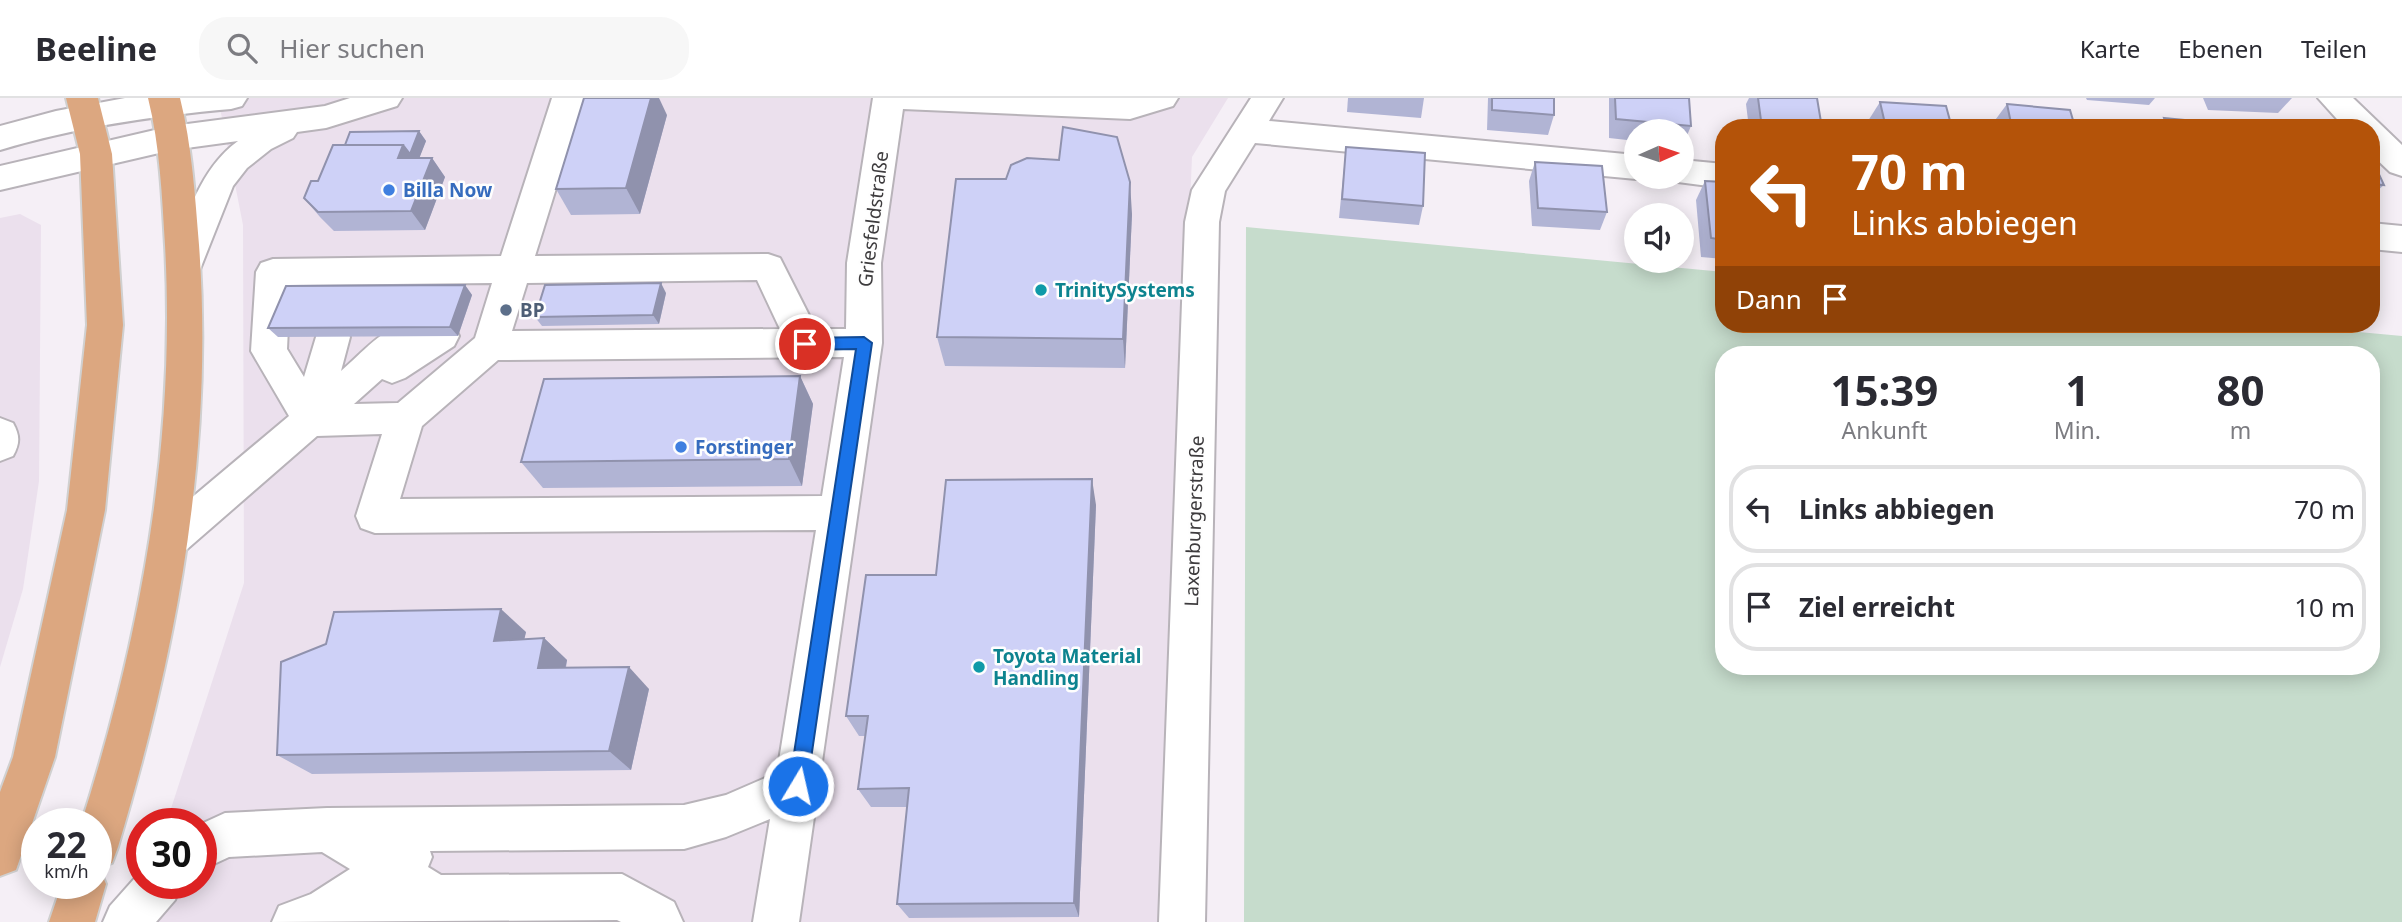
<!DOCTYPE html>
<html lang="de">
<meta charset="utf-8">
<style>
:root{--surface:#fff;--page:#f7f7f7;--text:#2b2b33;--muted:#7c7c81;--line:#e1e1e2}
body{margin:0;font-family:"Noto Sans",sans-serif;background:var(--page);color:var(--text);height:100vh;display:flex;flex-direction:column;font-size:26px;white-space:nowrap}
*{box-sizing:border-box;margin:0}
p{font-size:23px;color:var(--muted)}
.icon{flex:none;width:38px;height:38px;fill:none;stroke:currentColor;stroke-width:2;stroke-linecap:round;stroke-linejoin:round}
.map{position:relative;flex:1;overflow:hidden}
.panel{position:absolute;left:1715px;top:248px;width:665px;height:329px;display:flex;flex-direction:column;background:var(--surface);border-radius:28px;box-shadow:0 4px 18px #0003}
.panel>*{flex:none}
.banner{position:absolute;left:1715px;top:21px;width:665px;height:214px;border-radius:28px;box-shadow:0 4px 18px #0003;background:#b45309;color:#fff;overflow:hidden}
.needle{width:46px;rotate:87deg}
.fabs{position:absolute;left:1624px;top:21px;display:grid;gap:14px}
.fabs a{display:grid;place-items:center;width:70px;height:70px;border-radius:50%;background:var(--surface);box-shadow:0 4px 18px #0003;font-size:35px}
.speed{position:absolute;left:21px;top:710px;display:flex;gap:14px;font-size:35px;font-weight:700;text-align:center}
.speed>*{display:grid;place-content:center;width:91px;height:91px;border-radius:50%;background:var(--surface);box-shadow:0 4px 18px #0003;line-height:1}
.speed small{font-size:18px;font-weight:400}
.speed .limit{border:10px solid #d22;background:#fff;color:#111}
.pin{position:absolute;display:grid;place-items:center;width:60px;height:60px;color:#fff;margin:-30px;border:4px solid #fff;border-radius:50%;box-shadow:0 2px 7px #0007}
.me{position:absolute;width:77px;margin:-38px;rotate:9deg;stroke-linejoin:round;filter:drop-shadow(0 0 5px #0008)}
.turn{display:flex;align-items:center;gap:24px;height:147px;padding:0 21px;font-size:32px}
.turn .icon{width:91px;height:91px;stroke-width:2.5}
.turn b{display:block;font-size:49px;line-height:60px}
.then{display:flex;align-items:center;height:66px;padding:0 21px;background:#0003;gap:14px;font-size:26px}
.eta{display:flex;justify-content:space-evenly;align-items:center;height:119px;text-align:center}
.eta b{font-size:42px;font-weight:700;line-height:49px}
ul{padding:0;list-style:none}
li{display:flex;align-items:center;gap:21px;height:88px;margin:0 14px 10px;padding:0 7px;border:4px solid var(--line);border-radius:28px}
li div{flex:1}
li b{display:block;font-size:26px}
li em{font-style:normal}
header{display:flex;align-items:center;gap:42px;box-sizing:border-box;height:98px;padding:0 35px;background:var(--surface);border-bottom:2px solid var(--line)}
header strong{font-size:33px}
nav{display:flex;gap:38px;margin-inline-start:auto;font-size:24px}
.search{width:490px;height:63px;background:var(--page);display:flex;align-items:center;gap:18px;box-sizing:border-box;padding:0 24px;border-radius:28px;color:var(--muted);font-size:26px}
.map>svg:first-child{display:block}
</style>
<header>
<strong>Beeline</strong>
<div class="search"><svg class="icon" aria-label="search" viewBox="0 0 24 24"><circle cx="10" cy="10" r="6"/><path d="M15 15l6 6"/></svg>Hier suchen</div>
<nav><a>Karte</a><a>Ebenen</a><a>Teilen</a></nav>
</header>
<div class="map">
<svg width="2402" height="824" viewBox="0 0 2402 824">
<rect width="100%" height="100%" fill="#f5eff6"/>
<g fill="#ebe0ed">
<path d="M218,0H1228L1192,59L1159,824H135L147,786H201V726H166L244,485L243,127Z"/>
<path d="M20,116L41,127L39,383L23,491L0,569V120Z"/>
</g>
<path fill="#c6dccc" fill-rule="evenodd" d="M1246,129L1724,174V226H2272L2402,238V824H1244ZM1724,257H2371V569H1724Z"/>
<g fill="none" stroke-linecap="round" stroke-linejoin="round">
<g stroke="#b8b3b9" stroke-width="4">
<g id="minor">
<path d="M125,0H247L242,8L231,11C152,18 76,29 0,52V28L56,13Z"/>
<path d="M350,0H402L397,8L326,30L297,34L293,40L271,51L247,70L233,88L197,179L185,183L173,179L168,170C186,124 197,73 238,43L172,52L0,92V68L172,28L325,8Z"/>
<path d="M552,0H584L535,158L768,156L780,160L816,231H846L847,165L873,0H1178L1173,8L1130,21L903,11L881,165L882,245L799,824H753L770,721L726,739L684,751L430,753L432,759L428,769L441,777L622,776L674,804L683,824H621L617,822L272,824L279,808L311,796L350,771L322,754L229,759L201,772V726L225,715L327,710L684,707L726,697L777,675L816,432L375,435L361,430L356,418L382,336L317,338L186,452L172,457L158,452L153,440L158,428L289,318L251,253L256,174L261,165L273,161L501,158ZM757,182L780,231L512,233L527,185ZM492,185L475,240L398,305L354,306L382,281L392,285L405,280L454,248L459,238L454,228L441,224L423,232L421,228C391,218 363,255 341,273L350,239L345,229L332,225L319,229L304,279L287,251L290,187ZM844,259L822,398L400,401L422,328L498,262Z"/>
<path d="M1251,0H1283L1269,23L1636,57V79H1643L1636,81L1255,45L1225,93L1219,124L1205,824H1159L1185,124L1192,92Z"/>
<path d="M2318,0H2353L2402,47V78L2390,74L2371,56V30H2345Z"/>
<path d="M1682,62L1724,66V90L1670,83L1668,79H1682Z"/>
<path d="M2371,125L2402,128V154L2371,151Z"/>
<path d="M0,320L13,325C20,338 20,345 13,358L0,363Z"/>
<path d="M142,772V786H181L175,802L156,824H103L110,808Z"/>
</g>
</g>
<g stroke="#d0d0d0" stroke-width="4">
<g id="major">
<path d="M66,0H98L112,56L123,227L105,412L55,659L16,772L0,778V694L13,659L67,412L87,227L80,56Z"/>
<path d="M148,0H180C192,48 195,98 199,147C214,353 177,552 118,749L112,765L99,770L106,786L95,824H49L62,786H96V726H81C141,538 176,345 165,147C162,98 160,48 148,0Z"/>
</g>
</g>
<use href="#minor" fill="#fff" fill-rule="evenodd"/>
<use href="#major" fill="#dca780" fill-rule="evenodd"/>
</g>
<g fill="#b1b4d4">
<path d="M1348,0H1424L1421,20L1347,14Z"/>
<path d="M1488,0H1554V17L1548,37L1487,32Z"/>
<path d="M1609,0H1689L1691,28L1683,47H1682V33H1636V43L1609,40Z"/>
<path d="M1749,0H1817L1822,30H1749L1746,6Z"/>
<path d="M2086,0H2155L2149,7L2087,2Z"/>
<path d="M2203,0H2292L2278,15L2208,12Z"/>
<path d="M1880,4L1952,30H1870L1868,23Z"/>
<path d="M2007,6L2075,29L2080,30H1994L1993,25Z"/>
<path d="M667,17L640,116L571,117L556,91Z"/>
<path d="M2164,20L2207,30H2147L2149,27H2157Z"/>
<path d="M419,33L426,43L419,60H432L445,79L425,132L334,133L320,119L304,100L345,47Z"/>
<path d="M1346,49L1423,108L1419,127L1339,120Z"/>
<path d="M2371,59L2384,87L2371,98Z"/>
<path d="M1535,64L1607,114L1600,132L1532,128L1529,83Z"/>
<path d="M1705,83L1724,84V161L1701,159L1696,102Z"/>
<path d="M1132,116L1125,270L945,268L937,239Z"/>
<path d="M465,187L472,197L458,238L278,239L268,230Z"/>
<path d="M666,195L659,226L542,228L535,219Z"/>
<path d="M800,278L813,306L802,388L543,390L521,364Z"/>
<path d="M1096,407L1079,819L909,820L897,806L907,709H871L858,691L865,638H859L846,618L936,477Z"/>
<path d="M526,534L524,541L544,540L567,562L566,570L649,591L631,672L312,676L277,657Z"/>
</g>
<g fill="#9092ad">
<path d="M651,0H659L667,17L640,116L626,90Z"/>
<path d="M419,33L426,43L412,79L398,60L403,47Z"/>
<path d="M432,60L445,79L425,132L411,113Z"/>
<path d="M1130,84L1132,116L1125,270L1123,241Z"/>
<path d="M661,185L666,195L659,226L653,217Z"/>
<path d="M465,187L472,197L458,238L450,229Z"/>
<path d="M800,278L813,306L802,388L789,361Z"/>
<path d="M1092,381L1096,407L1079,819L1074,805Z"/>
<path d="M501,511L526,534L519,565L494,543Z"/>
<path d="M544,540L567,562L561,591L538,570Z"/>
<path d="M629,569L649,591L631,672L609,653Z"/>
</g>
<g fill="#ced1f7" stroke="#9092ad" stroke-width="2">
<path d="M584,0H651L626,90L556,91Z"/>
<path d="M1492,0H1554V17L1492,12Z"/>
<path d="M1615,0H1689L1691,28L1616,21Z"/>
<path d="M1758,0H1817L1822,30H1762Z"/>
<path d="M1880,4L1946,8L1952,30H1886Z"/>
<path d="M2007,6L2070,12L2075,29L2080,30H2012Z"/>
<path d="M2164,20L2205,24L2207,30H2150L2149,27L2167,28Z"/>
<path d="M1063,29L1117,39L1130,84L1123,241L937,239L956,81H1006L1011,67L1027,60L1059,62Z"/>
<path d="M419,33L410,56L403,47H345L350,34Z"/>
<path d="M333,47H403L398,60H432L411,113L318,114L304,100L311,83H318Z"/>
<path d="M1346,49L1425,55L1423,108L1342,101Z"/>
<path d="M2371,59L2384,87L2371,86Z"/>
<path d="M1535,64L1602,68L1607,114L1538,110Z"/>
<path d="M1705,83L1724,84V142L1711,140Z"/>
<path d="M661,185L653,217L535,219L545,187Z"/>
<path d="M465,187L450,229L268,230L286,188Z"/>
<path d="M800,278L789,361L521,364L544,281Z"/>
<path d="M1092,381L1074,805L897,806L909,690L858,691L868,618H846L866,477H936L946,382Z"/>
<path d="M501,511L494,543L544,540L538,570L629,569L609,653L277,657L281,564L326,546L334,514Z"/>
</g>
<path fill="#1a73e8" stroke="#114b97" stroke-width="2" d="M864,239L872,245L807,688L805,694L798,697L792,694L789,688L856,251L805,252L798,246L805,240Z"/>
<g fill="#3f7fe0" stroke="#fefefe" stroke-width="2.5">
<circle cx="389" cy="92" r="7"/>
<circle cx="681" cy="349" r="7"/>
</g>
<g fill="#0f9aa8" stroke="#fefefe" stroke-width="2.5">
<circle cx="1041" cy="192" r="7"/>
<circle cx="979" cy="569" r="7"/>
</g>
<circle fill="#5c6f8a" stroke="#fefefe" stroke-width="2.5" cx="506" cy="212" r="7"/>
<g text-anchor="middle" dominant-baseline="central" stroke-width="5" stroke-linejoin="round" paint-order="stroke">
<g font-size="19" font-weight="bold" fill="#366cbe" stroke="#fefefe" text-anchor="start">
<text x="403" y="92">Billa Now</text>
<text x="695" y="349">Forstinger</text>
</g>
<g font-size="19" fill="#3d3b3d" stroke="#fefefe">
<text transform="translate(873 121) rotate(-83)">Griesfeldstraße</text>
<text transform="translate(1194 423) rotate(-88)">Laxenburgerstraße</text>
</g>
<g font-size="19" font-weight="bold" fill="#0d838f" stroke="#fefefe" text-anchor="start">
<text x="1055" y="192">TrinitySystems</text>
<text x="993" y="558">Toyota Material<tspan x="993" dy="22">Handling</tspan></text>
</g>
<g font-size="19" font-weight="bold" fill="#4e5e75" stroke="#fefefe" text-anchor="start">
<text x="520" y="212">BP</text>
</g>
</g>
</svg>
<div class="fabs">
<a><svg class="needle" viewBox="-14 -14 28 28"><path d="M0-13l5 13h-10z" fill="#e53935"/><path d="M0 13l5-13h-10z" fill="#7c7c81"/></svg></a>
<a><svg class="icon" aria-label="sound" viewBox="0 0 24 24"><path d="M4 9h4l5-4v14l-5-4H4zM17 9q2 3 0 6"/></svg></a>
</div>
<div class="speed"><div>22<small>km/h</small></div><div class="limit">30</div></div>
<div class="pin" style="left:805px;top:246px;background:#d93025"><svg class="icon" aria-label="arrive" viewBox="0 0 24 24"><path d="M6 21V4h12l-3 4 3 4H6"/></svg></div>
<svg class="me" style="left:798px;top:688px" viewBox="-20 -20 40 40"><circle r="17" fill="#1a73e8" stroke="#fff" stroke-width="3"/><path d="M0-11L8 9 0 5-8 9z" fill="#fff"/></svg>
<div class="banner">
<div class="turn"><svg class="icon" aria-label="left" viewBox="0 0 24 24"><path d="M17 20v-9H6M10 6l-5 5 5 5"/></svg><div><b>70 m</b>Links abbiegen</div></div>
<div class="then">Dann<svg class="icon" aria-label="arrive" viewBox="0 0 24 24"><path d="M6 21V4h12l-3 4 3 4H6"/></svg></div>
</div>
<section class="panel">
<div class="eta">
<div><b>15:39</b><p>Ankunft</p></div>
<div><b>1</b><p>Min.</p></div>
<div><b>80</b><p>m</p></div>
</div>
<ul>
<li><svg class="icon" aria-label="left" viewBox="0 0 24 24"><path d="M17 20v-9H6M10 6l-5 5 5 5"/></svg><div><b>Links abbiegen</b></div><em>70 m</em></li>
<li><svg class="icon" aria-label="arrive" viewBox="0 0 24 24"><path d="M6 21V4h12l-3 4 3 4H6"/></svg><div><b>Ziel erreicht</b></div><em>10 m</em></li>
</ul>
</section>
</div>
